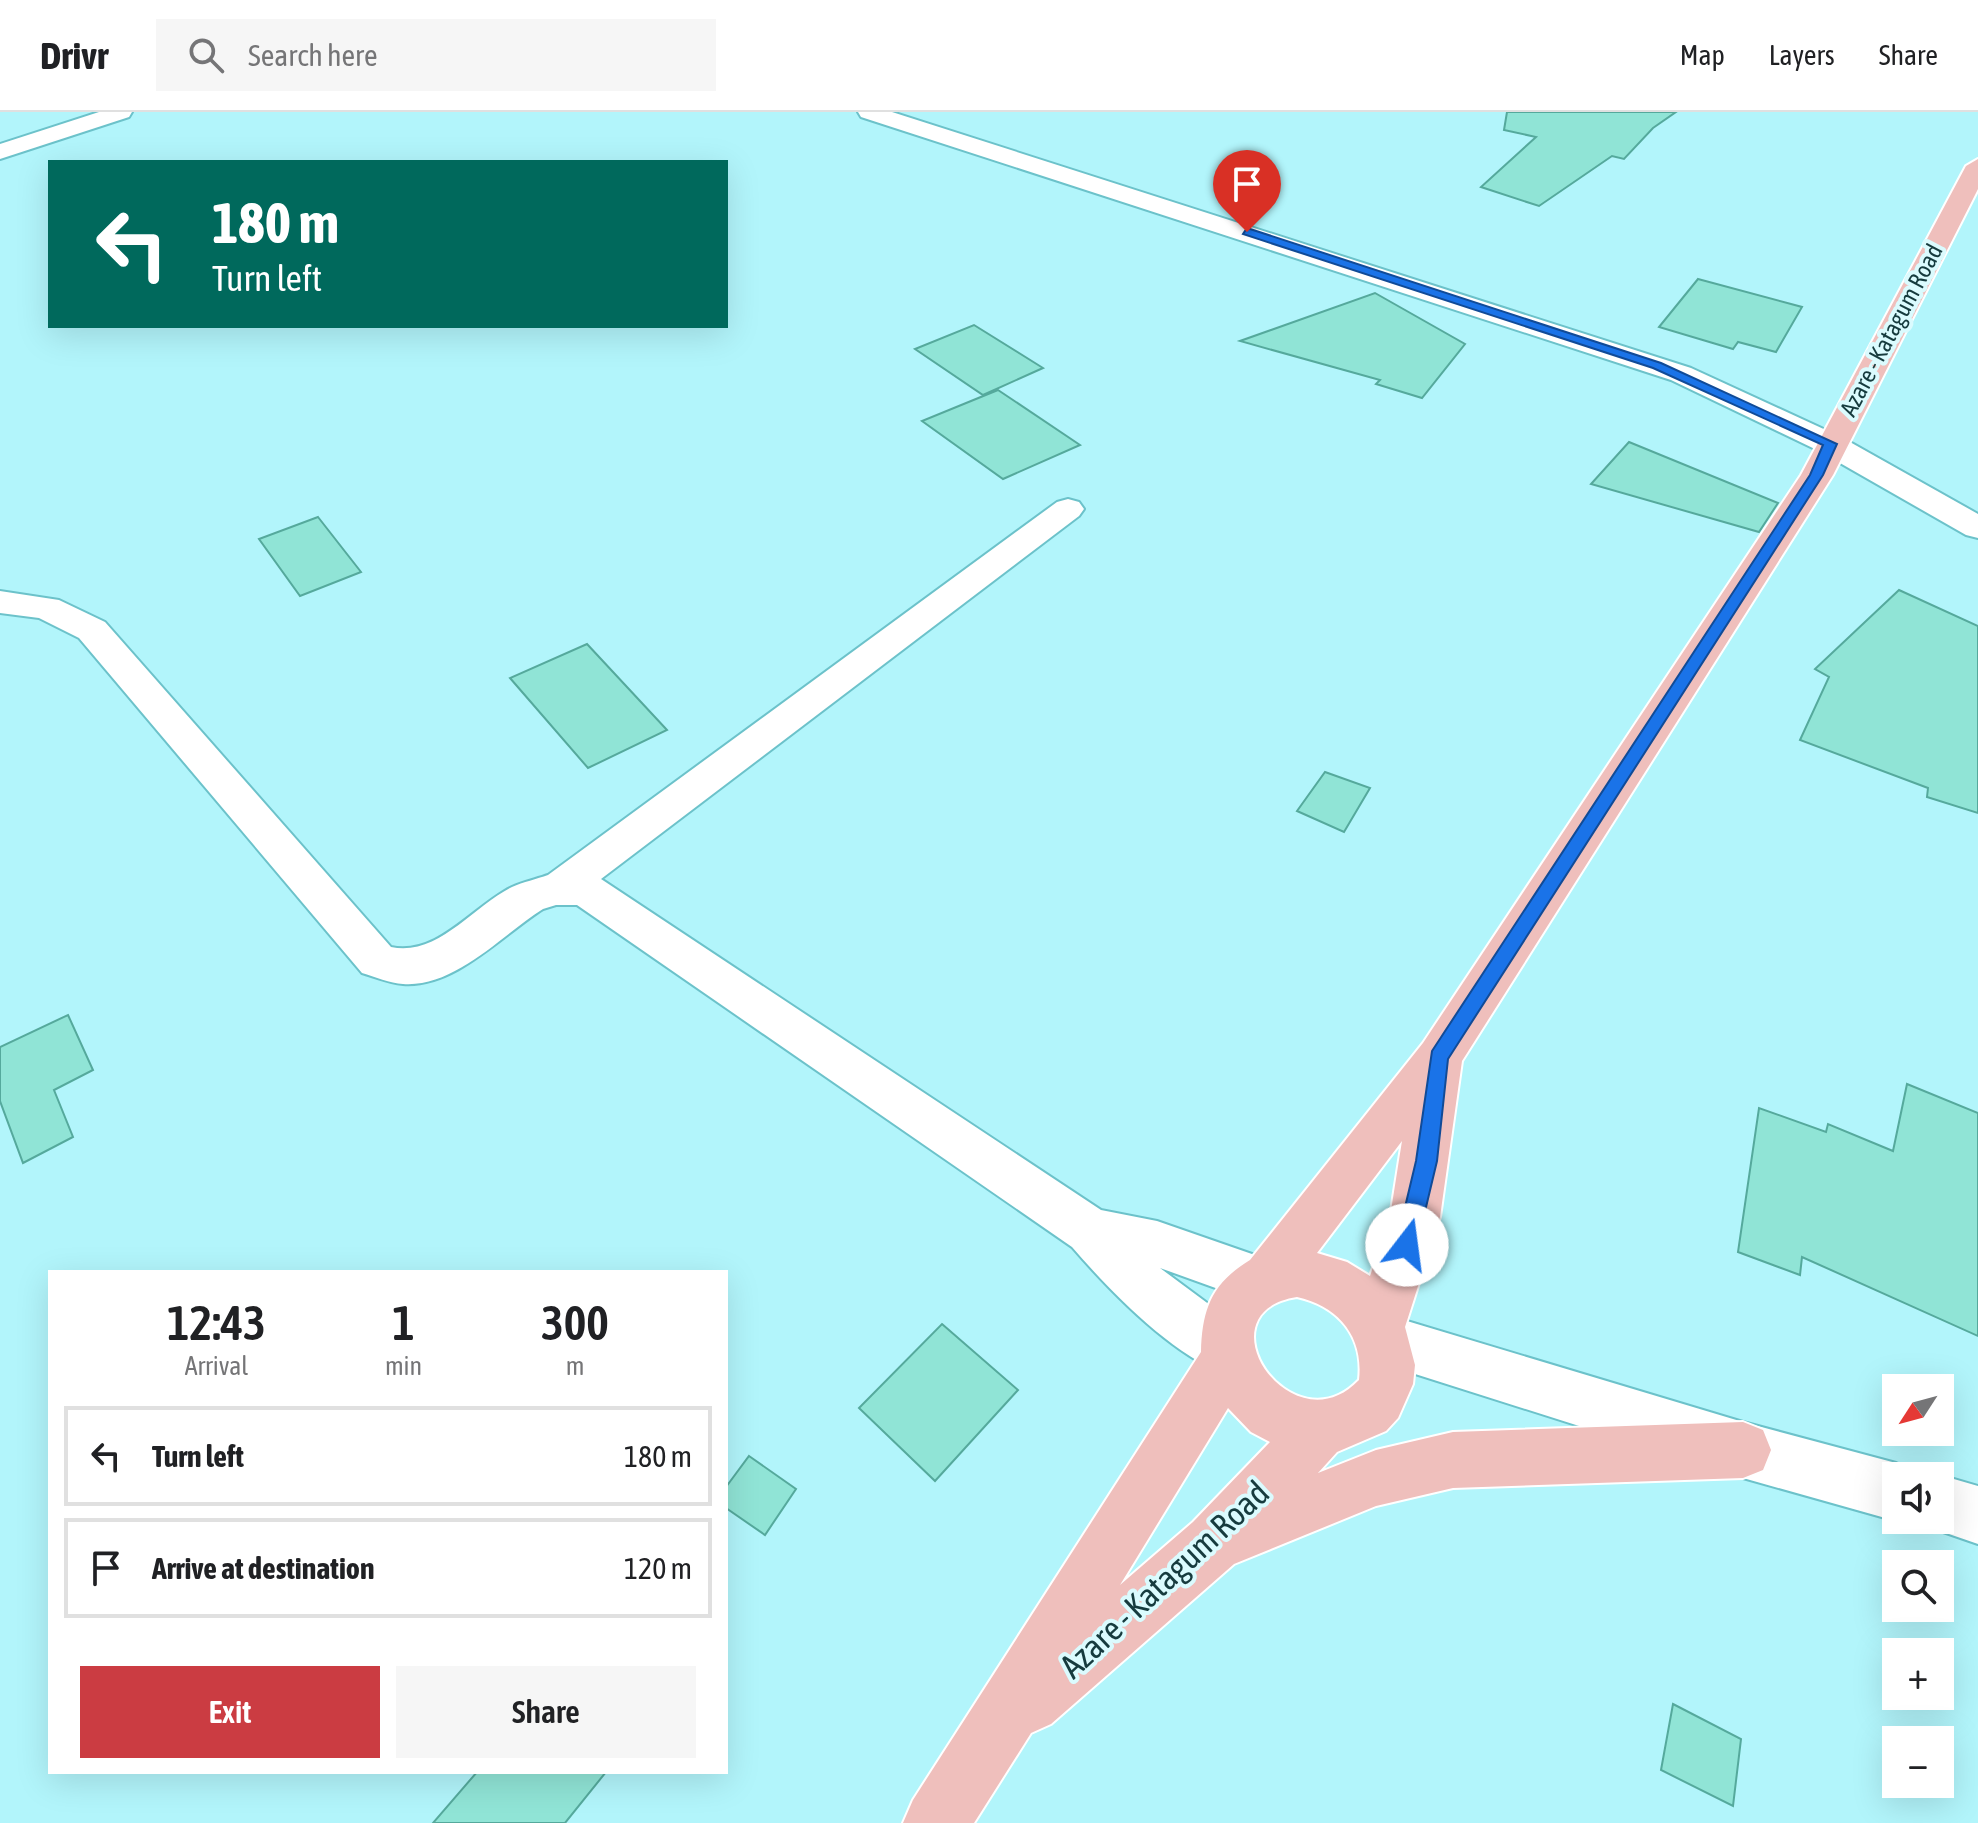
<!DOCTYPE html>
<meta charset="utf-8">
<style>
:root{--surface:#fff;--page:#f6f6f6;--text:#202124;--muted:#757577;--line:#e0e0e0;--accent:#cb3c42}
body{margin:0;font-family:"Asap Condensed",sans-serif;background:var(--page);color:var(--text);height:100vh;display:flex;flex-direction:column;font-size:30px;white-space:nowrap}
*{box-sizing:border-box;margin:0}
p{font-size:26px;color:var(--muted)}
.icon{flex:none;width:44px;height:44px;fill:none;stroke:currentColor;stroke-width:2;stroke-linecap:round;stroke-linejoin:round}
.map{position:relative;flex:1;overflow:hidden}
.details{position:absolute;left:48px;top:1158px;width:680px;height:504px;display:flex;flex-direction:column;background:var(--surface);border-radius:0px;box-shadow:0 8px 32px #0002}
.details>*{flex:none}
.top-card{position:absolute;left:48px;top:48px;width:680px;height:168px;border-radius:0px;box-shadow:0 8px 32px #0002;background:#00695c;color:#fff;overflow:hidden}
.needle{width:52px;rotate:234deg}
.controls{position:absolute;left:1882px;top:1262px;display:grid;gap:16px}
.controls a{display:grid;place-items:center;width:72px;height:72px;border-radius:0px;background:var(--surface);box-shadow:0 8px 32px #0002;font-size:40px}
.pin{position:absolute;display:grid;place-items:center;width:68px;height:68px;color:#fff;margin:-82px -34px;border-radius:50% 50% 50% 0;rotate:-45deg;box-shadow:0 0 8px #0007}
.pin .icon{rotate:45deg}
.me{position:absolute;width:88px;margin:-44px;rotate:15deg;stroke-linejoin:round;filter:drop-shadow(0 0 6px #0008)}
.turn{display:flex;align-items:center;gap:28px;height:168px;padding:0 32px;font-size:36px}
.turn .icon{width:104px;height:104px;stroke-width:2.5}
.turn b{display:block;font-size:56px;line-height:68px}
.eta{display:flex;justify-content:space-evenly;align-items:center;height:136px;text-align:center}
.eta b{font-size:48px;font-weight:600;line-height:56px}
.button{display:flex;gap:16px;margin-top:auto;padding:16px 32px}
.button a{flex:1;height:92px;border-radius:0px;background:var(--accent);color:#fff;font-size:32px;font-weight:600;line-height:92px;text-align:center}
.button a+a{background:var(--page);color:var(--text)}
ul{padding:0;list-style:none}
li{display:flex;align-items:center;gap:24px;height:100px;margin:0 16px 12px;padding:0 16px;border:4px solid var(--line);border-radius:0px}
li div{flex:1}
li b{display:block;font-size:30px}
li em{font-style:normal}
header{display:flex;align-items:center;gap:48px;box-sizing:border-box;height:112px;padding:0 40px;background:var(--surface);border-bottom:2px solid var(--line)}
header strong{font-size:38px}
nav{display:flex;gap:44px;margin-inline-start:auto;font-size:28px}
.search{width:560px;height:72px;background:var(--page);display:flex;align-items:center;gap:20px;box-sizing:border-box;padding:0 28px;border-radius:0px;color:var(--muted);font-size:30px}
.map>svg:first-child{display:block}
</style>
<header>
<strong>Drivr</strong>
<div class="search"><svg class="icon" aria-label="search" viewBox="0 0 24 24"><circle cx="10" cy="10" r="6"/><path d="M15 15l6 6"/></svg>Search here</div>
<nav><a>Map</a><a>Layers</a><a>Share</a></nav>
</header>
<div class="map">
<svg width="1978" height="1711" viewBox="0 0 1978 1711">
<rect width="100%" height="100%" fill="#b2f5fb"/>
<g fill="#90e4d6" stroke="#55a99c" stroke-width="2">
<path d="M1507,0H1676L1653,16L1624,47L1612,44L1539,94L1481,75L1536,25L1504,18Z"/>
<path d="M1698,167L1802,195L1776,240L1738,230L1733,237L1659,215Z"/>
<path d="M1375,181L1465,232L1422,286L1376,272L1380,268L1240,229Z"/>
<path d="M974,213L1043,256L983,283L915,237Z"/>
<path d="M998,278L1080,333L1003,367L922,309Z"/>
<path d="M1629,330L1778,391L1759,420L1591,372Z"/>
<path d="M318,405L361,460L300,484L259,427Z"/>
<path d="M1899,478L1978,514V701L1927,685L1928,676L1800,628L1829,565L1815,557Z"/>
<path d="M587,532L667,618L588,656L510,566Z"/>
<path d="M1325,660L1370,676L1344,720L1297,699Z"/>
<path d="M68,903L93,958L54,978L73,1025L23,1051L0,989V935Z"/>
<path d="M1907,972L1978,1001V1224L1802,1145L1800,1163L1738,1140L1759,996L1826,1020L1828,1012L1893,1039Z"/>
<path d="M942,1212L1018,1278L935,1369L859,1296Z"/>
<path d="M749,1344L796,1377L765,1423L726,1396V1375Z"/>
<path d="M1673,1592L1741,1627L1733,1694L1661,1658Z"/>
<path d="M477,1660H606L565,1711H433Z"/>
</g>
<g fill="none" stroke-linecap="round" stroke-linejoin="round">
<g stroke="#6cc2ca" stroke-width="4">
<g id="minor">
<path d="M99,0H132L129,5L0,47V32Z"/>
<path d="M1068,387L1079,390L1084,397L1079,404L601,767L1101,1098L1157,1109L1278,1151L1286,1168L1278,1185L1260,1192L1160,1156L1245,1219L1253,1237L1245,1255L1226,1263C1170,1241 1111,1180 1072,1135L577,793H556L543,797C503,822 455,876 403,872C390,871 375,865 362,861L79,526L39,506L0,501V479L59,488L105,510L391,835C438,845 473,794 512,775C523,770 537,767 548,763L1057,390Z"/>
<path d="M1387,1203L1743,1310L1896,1351L1916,1360L1918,1364H1896V1409L1743,1366L1368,1247L1360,1229L1368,1211Z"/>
<path d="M1940,1363L1978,1374V1432L1920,1412L1918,1408H1940Z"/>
</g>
</g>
<g stroke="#6cc2ca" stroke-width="4">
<path id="tertiary" d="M858,0H892L1691,256L1841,325L1978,402V426L1966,423L1819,339L1671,268L861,5Z"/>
</g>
<g stroke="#fff" stroke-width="4">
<path id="primary" d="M1978,47V77L1833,363L1462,949L1440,1105L1405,1215L1415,1253L1413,1272L1398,1306L1386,1319L1337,1340L1318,1361L1376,1338L1453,1320L1743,1310L1763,1318L1771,1338L1763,1358L1743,1366L1453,1376L1376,1394L1234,1452L1051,1612L1031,1621L974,1711H903L913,1688L1201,1240C1202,1197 1212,1171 1250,1148L1423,931L1801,363L1966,54ZM1402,1029L1390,1105L1370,1164L1347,1150L1317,1141ZM1297,1185C1338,1194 1364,1224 1359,1268C1292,1338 1198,1200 1297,1185ZM1228,1296L1251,1320L1270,1330L1193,1410L1120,1473Z"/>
</g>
<use href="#minor" fill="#fff" fill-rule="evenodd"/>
<use href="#tertiary" fill="#fff" fill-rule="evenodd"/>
<use href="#primary" fill="#efbfbc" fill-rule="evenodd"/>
</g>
<path fill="#1a73e8" stroke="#114b97" stroke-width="2" d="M1247,116L1661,251L1837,332L1823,363L1448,947L1437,1049L1417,1133L1414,1140L1407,1142L1399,1140L1396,1133L1416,1049L1432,939L1810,363L1823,333L1653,256L1243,122Z"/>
<g text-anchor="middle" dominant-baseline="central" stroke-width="8" stroke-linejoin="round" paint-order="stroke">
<g font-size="24" fill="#163b3e" stroke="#dbfbfe">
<text transform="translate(1891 218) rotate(-62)">Azare - Katagum Road</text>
</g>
<g font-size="34" fill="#163b3e" stroke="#dbfbfe">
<text transform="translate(1164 1467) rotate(-43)">Azare - Katagum Road</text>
</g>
</g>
</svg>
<div class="controls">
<a><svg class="needle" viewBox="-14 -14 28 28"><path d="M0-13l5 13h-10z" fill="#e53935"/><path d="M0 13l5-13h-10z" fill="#757577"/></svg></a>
<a><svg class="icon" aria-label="sound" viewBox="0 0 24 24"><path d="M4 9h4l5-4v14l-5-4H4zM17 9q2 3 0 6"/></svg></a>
<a><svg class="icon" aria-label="search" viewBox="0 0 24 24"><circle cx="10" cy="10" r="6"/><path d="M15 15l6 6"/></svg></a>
<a>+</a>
<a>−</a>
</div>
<div class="pin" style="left:1247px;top:120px;background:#d93025"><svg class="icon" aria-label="arrive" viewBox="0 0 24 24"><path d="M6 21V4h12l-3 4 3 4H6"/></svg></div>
<svg class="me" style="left:1407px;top:1133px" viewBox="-20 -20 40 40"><circle r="19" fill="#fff"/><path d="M0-13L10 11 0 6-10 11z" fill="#1a73e8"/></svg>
<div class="top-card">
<div class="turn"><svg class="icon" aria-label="left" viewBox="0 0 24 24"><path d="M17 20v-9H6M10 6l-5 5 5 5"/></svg><div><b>180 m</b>Turn left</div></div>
</div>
<section class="details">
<div class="eta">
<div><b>12:43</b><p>Arrival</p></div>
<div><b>1</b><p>min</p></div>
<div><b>300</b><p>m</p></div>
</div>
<ul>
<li><svg class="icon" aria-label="left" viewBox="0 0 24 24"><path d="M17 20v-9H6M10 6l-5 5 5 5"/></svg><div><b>Turn left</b></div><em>180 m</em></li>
<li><svg class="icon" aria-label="arrive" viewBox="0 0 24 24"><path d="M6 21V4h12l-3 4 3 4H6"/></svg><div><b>Arrive at destination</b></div><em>120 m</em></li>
</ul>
<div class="button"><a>Exit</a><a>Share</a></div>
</section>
</div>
